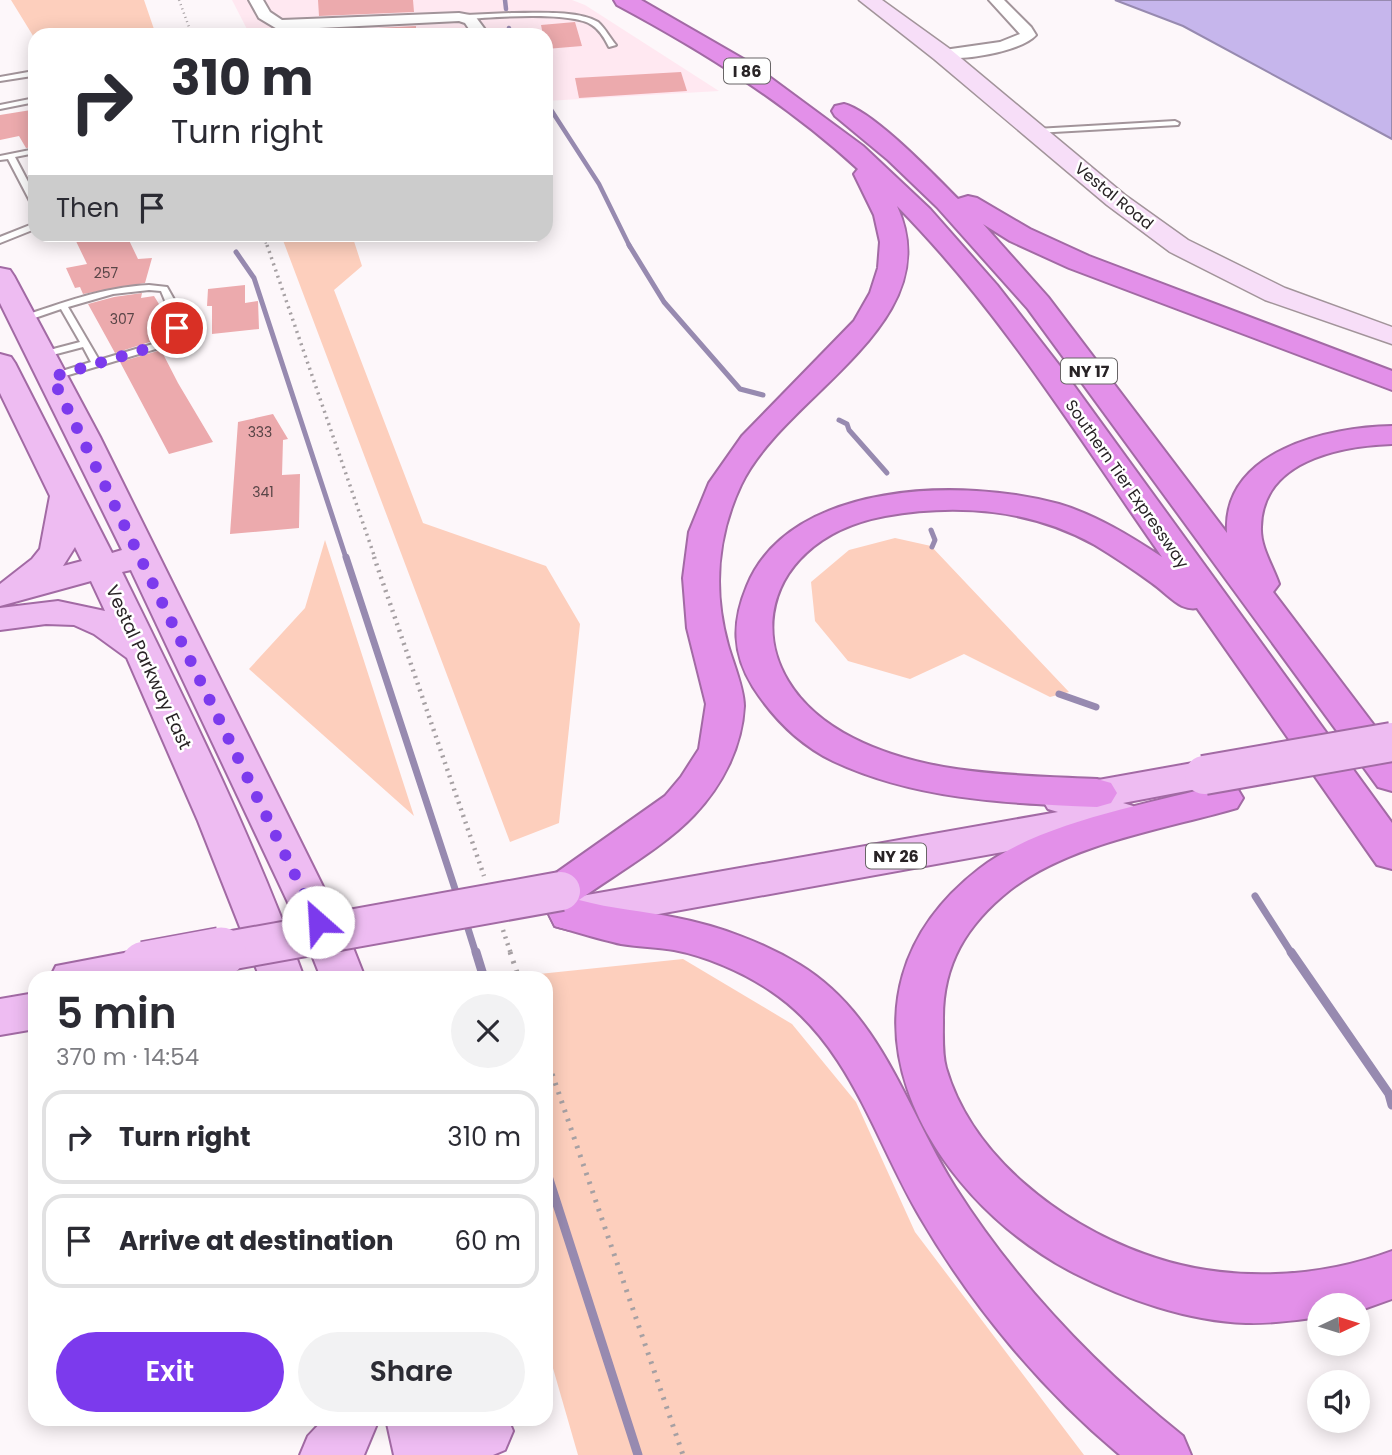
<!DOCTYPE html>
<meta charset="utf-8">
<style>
:root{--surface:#fff;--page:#f2f2f3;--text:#2b2b33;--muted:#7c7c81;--line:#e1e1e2;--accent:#7c3aed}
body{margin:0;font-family:Poppins,sans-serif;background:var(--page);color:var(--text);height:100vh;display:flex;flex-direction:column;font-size:26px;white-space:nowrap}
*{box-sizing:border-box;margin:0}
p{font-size:23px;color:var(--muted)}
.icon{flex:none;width:38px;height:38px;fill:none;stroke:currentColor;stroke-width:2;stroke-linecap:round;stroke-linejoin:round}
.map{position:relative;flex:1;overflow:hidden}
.side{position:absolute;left:28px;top:971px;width:525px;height:455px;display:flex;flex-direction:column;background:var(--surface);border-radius:21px;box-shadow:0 4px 18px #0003}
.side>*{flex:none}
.banner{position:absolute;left:28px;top:28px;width:525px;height:214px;border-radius:21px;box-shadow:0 4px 18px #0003;background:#fff;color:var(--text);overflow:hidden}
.needle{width:46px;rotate:86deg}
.controls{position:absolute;left:1307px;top:1293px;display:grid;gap:14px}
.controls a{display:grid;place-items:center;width:63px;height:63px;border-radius:50%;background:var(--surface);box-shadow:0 4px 18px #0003;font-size:35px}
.pin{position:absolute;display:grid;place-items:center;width:60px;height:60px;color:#fff;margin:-30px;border:4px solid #fff;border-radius:50%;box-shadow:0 2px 7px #0007}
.me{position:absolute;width:77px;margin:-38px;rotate:334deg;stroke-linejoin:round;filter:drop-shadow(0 0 5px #0008)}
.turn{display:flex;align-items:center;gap:24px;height:147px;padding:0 28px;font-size:32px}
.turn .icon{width:91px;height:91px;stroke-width:2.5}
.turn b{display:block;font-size:49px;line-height:60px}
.then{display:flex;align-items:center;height:66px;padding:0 28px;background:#0003;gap:14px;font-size:26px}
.round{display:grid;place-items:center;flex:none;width:74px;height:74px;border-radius:37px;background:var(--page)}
.headline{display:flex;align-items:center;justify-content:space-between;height:119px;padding:0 28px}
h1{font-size:42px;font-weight:600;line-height:52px}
.primary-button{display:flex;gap:14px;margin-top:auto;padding:14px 28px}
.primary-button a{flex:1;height:80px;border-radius:42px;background:var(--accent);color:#fff;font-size:28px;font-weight:600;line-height:80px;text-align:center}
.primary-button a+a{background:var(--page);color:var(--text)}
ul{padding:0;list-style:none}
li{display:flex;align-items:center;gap:21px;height:94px;margin:0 14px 10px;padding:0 14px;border:4px solid var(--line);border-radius:21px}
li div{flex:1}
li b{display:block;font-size:26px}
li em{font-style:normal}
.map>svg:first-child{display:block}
</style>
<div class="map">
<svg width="1392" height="1455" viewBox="0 0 1392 1455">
<rect width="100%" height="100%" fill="#fdf7fa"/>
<path fill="#ffe8f1" d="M232,0H572L585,5L719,91L546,101V35H250Z"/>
<g fill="#fdcfbd">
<path d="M11,0H144L156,35H35V39Z"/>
<path d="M281,235H352L362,266L334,290L423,523L546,566L580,624L559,823L510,842Z"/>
<path d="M895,538L931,546L1069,692L1050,697L964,654L910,679L848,661L815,621L811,582L849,550Z"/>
<path d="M325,540L414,816L249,669L305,608Z"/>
<path d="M683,959L792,1024L856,1102L915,1232L1084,1455H578L546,1344V978H502Z"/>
</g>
<path fill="#c6b6ec" stroke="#978ab0" stroke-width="2" d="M1115,0H1392V139L1183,26Z"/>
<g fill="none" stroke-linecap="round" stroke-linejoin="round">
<g stroke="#978ab0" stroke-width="4.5">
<path d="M505,0L506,9"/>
<path d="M509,28L511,35"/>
<path d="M546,102L599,184L630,247"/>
</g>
<g stroke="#978ab0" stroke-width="5">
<path d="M629,245L664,302L740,389L763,395"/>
<path d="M236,252L254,278L346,558"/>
<path d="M839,420L847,424L849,430L887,473"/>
<path d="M931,530L935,540L932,547"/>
</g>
<g stroke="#978ab0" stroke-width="7">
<path d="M346,557L458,898"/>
<path d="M1059,694L1096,707"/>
<path d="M1255,896L1292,954"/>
<path d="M465,919L476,954"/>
</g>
<g stroke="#978ab0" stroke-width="9">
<path d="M476,952L484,978"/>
<path d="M1291,952L1389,1094L1392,1105"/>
<path d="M546,1170L638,1455"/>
</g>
</g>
<g fill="#ecaaad">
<path d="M318,0H413L414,12L319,16Z"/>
<path d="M575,22L582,46L546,49V35H543L541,25Z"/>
<path d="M416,26V35H319V31Z"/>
<path d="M681,72L687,91L579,98L575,78Z"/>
<path d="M31,110L35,117V147L26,148L19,136L0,140V115Z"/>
<path d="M99,234H126L138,259L152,258L145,283L83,294L80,287L75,288L66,268L87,264L74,237Z"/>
<path d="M245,285V303L258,301L259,329L212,334V306H207L208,289Z"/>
<path d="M142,293L141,298L154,296L167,317L161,320L164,326L149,330L156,340L115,353L88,304L114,297Z"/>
<path d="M161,350L178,383L213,442L169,454L120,362Z"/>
<path d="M273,414L288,439L283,440L282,475L300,474L299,528L230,534L238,422Z"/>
</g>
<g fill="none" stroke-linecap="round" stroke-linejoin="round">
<g stroke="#a2949a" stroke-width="4">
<g id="lane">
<path d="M512,13C535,13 579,10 598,22C605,28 610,38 616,45L609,47C605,39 600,30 592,25C572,11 492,17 466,19L463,17L466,15Z"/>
<path d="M34,71L35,77L32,76L0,81V77Z"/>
<path d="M35,98V102L0,109V105Z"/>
<path d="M1175,121L1179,123L1178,125L1036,133L1032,131L1036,129Z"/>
<path d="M35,149V153L15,157L35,195V206L31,203L8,159L0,160V156Z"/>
<path d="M35,223V229L0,243V237Z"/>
<path d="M149,285L167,287L176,303L182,328L169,345L55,379H49V375L91,362L83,347L41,358L36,355L38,353L80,342L61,309L23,322L18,319L20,317C62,303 104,287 149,285ZM149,290L161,291L166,303L172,328L163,341L99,360L68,307L113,294Z"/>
</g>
</g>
<g stroke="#a2949a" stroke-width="4">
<g id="street">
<path d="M249,0H263L270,12L282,20L459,13L475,16L489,35H473L465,23L459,21L279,30L259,18Z"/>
<path d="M989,0H1004L1031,27L1036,35C1021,52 958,62 937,57L934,54L937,51L1000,42L1020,34Z"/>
</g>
</g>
<g stroke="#a2949a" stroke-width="3">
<path id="secondary" d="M859,0H882L950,49L1125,195L1188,240L1285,288L1392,327V344L1265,300L1170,252L1107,205L934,59Z"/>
</g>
<g stroke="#a26aa4" stroke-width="4">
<g id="primary">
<path d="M0,268L10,270L14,276L100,437L352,945L365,978H321L308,945L131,570L122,572C187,704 254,839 304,978H260L198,821L127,658L94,634L74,625L46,624L0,630V608L58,601L105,611L91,581L0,606V584L32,559L40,549L50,496L0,393V354L11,357L15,363L112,553L122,550L0,303ZM75,547L82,561L63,566Z"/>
<path d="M1204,761L1218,765L1224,775L1218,785L1123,803L1133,806L1139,816L1133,826L1119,831L570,930L555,926L549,914L555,902L570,898L1058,812L1048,809L1042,799L1048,789Z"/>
<path d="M145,949L161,954L167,966L161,978H50L56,966Z"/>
<path d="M35,993V1029L0,1035V999Z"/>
<path d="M324,1419H379L364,1455H300L308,1436Z"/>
<path d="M386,1419H508L513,1431L505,1450L493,1455H394Z"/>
</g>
</g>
<g stroke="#a26aa4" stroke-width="4">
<g id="highway">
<path d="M614,0H641L752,64L863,146L930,209L997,285L1059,365L1392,823V869L1377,865L1197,608C1192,609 1187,608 1182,606C1172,601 1162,590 1152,583C1134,570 1115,557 1095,545C1031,509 957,503 885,516C751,541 732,677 853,738C928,776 1015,775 1097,779L1111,783L1117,793L1111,803L1097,807C1007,803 916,800 833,761C800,745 773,718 753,687C732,653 732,622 747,586C790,480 965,478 1059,504C1096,515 1130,536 1162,557C1078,437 1000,310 897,206C951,324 783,395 741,485C717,536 713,591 728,645C733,663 744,688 744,706C742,747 722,786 694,815C665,846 614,875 579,900C612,909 644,911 677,918C719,926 764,943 800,965C882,1015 907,1111 955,1187C1016,1283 1094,1365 1183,1436L1191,1455H1120C1041,1389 972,1306 920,1217C874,1139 850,1044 771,991C743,972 706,956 674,950C656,947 638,947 621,944C599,939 577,932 555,926L549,914L554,905L546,902L540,891L546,880L665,796L681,777L699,749L706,704L687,628L683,578L689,532L709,483L742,436L854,321L870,293L878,268L880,242L874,215L854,174L858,169C786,103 703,51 617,5Z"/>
<path d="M844,104C873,111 935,176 958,199L968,196L977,198L1030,229L1089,256L1392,371V390L1069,268L1010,241L983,224L1048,297L1227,533C1222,450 1330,427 1392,426V444C1339,446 1262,461 1261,527C1260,547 1273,566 1279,584L1273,592L1392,749V791L1378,787L1028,309L937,207L888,160L835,116L832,111L835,106Z"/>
<path d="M1223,784L1237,788L1243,798L1237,808C1165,829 1070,843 1010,890C966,925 942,965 943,1021C943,1036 942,1054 946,1068C972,1157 1061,1224 1144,1254C1223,1283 1314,1280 1392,1251V1299L1358,1311V1306H1320V1317C1296,1320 1270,1324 1246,1323C1188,1321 1125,1299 1074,1273C922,1194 814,997 979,869C1039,822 1149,804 1223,784Z"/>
</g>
</g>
<g stroke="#a6a0a3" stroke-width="2.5" stroke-dasharray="1 3.5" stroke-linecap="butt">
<path d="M179,0L192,35"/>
<path d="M263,234L267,247"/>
</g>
<path stroke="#a6a0a3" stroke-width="3.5" stroke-dasharray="2 4.5" stroke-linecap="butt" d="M267,245L375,558"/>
<g stroke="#a6a0a3" stroke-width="4.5" stroke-dasharray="2 5" stroke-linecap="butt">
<path d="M374,557L484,876"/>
<path d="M503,930L511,954"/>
</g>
<g stroke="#a6a0a3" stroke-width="5" stroke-dasharray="2.5 7" stroke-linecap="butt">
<path d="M510,952L519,978"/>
<path d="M546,1056L683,1455"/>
</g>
<use href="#lane" fill="#fff" fill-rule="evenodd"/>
<use href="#street" fill="#fff" fill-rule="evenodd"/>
<use href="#secondary" fill="#f7def8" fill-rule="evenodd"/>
<use href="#primary" fill="#eebcf2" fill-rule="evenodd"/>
<use href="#highway" fill="#e390e9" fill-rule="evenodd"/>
<g stroke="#a26aa4" stroke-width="42" stroke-linecap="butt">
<g id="primary-bridge-far1">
<path d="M1204,775L1392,742"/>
<path d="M211,954L561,891"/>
</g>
</g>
<g stroke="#a26aa4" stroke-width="52" stroke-linecap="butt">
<path id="primary-bridge" d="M145,966L221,952"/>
</g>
<use href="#primary-bridge-far1" stroke="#eebcf2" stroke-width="38"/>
<use href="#primary-bridge" stroke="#eebcf2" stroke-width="49"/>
</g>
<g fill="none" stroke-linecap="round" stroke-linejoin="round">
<path stroke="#7c3aed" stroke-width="12" stroke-dasharray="0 21.6" d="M177,328L166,343L52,377L318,922"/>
</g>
<g text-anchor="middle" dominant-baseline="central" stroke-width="5" stroke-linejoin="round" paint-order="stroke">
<g font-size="14" fill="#594547">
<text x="106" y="273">257</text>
<text x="122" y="319">307</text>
<text x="260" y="432">333</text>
<text x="263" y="492">341</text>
</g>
<g fill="#fff" stroke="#686566" stroke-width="2">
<rect x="724" y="58.5" width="46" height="25" rx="5"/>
<rect x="1061" y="358.5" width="56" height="25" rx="5"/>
<rect x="866" y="843.5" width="60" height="25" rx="5"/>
</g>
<g font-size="16" font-weight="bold" fill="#282325">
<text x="747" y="71">I 86</text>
<text x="1089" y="371">NY 17</text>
<text x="896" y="856">NY 26</text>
</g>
<g font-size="16" fill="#282325" stroke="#fff">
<text transform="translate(1114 196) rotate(39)">Vestal Road</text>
<text transform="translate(1127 484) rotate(55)">Southern Tier Expressway</text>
</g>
<g font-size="18" fill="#282325" stroke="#fff">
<text transform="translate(149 667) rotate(65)">Vestal Parkway East</text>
</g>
</g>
</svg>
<div class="controls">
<a><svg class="needle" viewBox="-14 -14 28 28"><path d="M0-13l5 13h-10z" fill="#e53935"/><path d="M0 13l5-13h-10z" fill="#7c7c81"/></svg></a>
<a><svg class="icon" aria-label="sound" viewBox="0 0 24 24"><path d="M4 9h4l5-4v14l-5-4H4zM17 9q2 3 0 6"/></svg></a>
</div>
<div class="pin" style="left:177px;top:328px;background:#d93025"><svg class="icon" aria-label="arrive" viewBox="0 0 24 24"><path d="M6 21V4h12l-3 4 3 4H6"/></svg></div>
<svg class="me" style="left:318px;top:922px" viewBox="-20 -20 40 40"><circle r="19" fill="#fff"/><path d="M0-13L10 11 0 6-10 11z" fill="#7c3aed"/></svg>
<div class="banner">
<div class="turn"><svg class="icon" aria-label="right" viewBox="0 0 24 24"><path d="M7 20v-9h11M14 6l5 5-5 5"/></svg><div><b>310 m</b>Turn right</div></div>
<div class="then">Then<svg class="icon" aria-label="arrive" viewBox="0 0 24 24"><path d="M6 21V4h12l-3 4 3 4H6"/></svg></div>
</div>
<section class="side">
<div class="headline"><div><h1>5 min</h1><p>370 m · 14:54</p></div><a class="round"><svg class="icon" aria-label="close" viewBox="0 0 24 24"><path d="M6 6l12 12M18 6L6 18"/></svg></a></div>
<ul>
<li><svg class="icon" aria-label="right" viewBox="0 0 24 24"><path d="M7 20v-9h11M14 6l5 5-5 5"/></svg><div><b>Turn right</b></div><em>310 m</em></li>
<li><svg class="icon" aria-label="arrive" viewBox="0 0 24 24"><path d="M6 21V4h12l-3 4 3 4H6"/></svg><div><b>Arrive at destination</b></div><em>60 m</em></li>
</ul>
<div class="primary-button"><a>Exit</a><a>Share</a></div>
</section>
</div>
